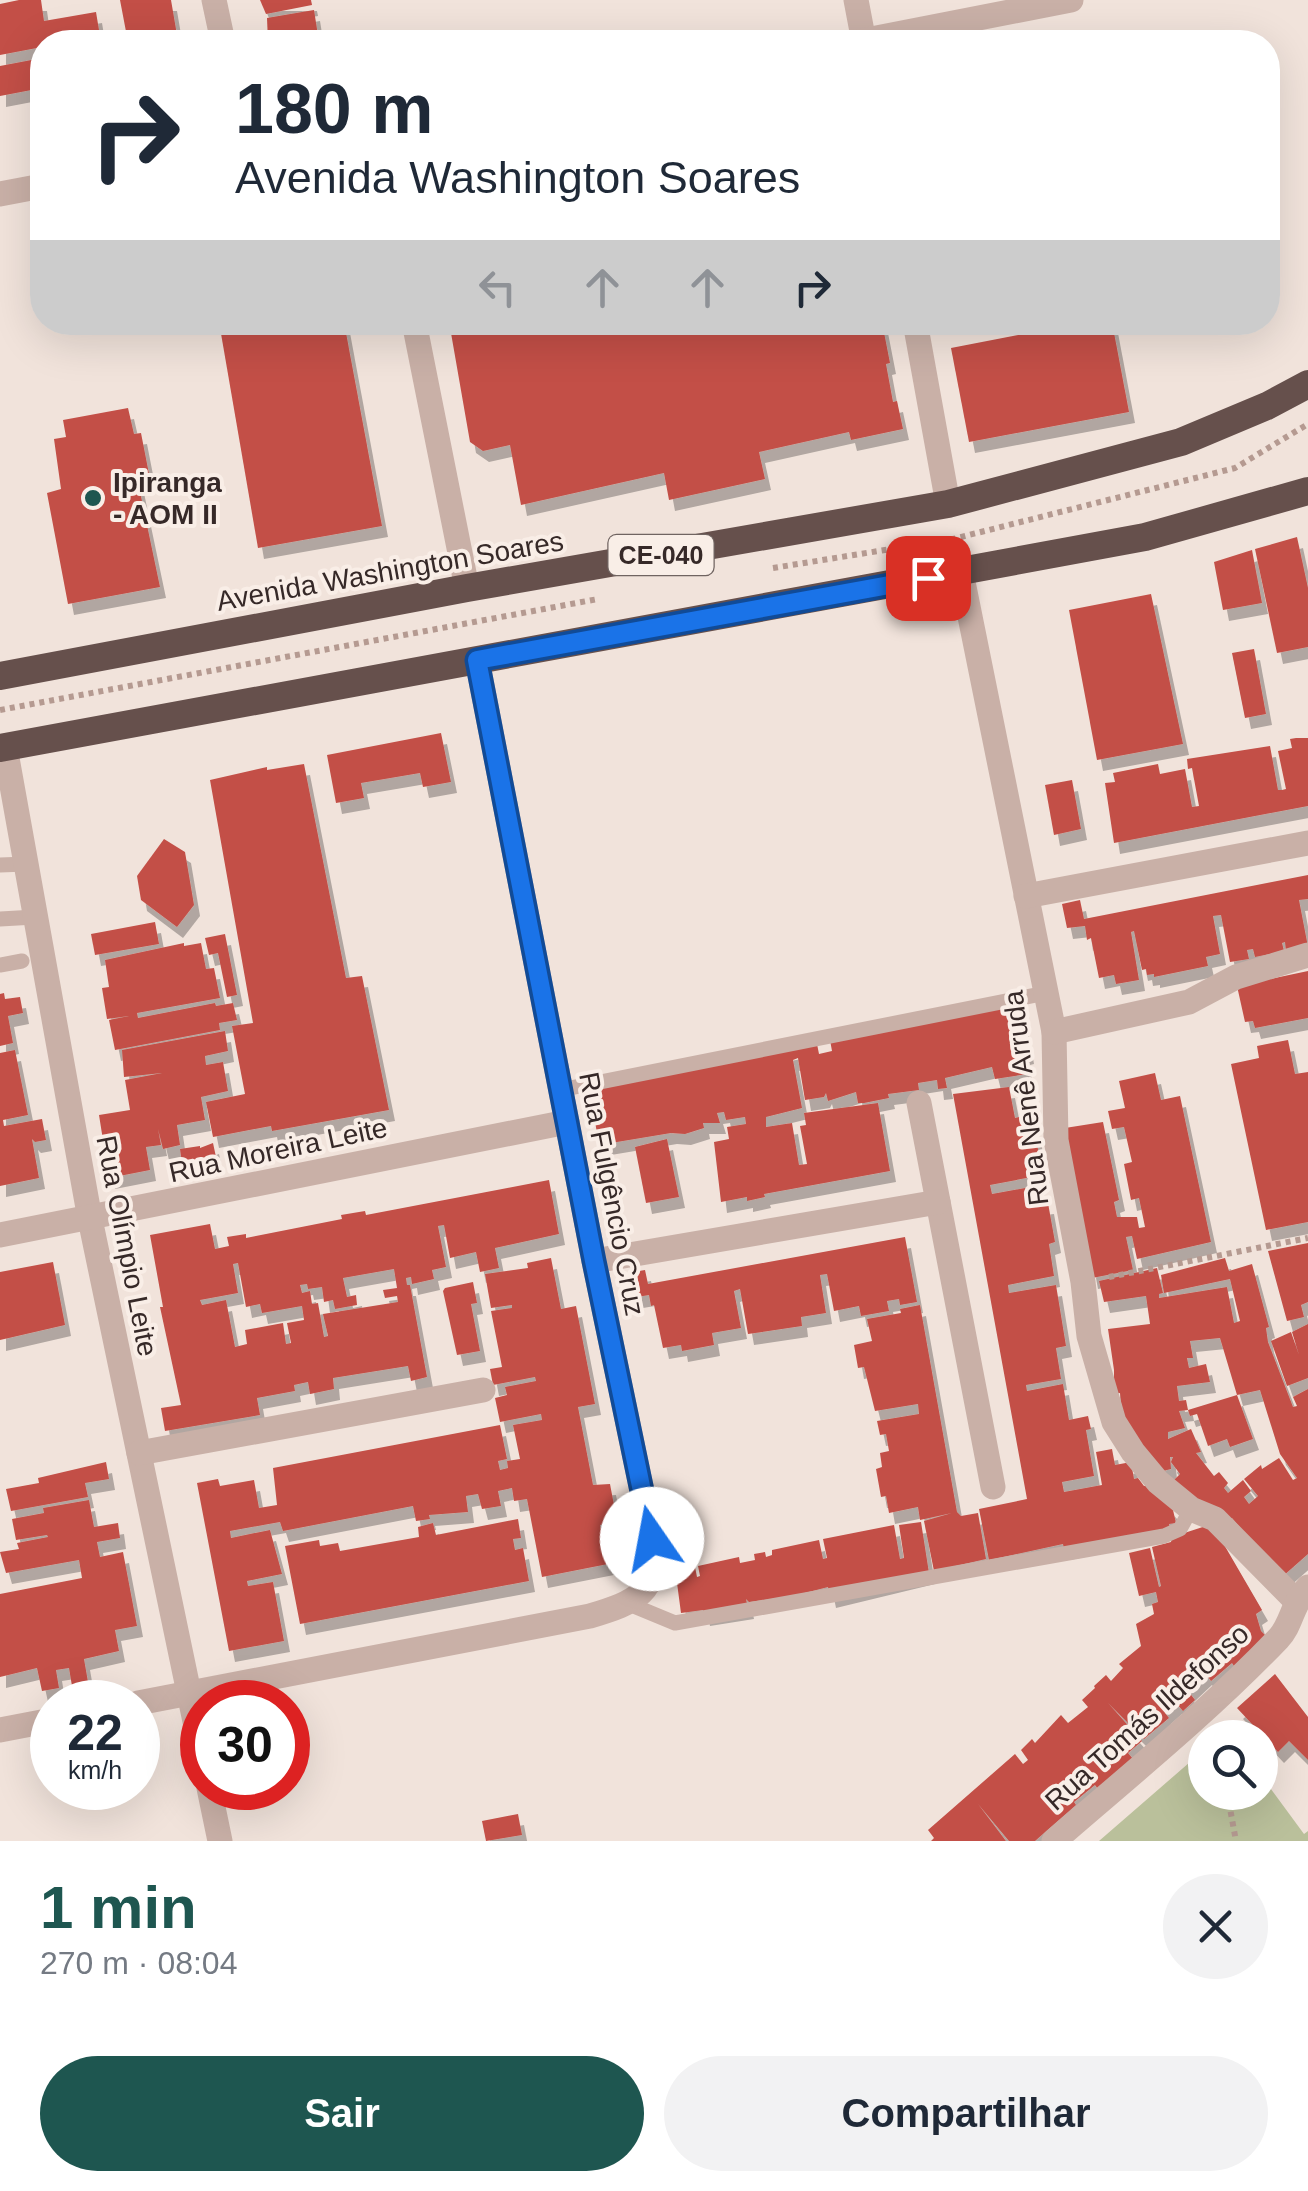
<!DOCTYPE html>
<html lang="pt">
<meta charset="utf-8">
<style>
:root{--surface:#fff;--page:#f2f2f3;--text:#1f2937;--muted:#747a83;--accent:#1e5650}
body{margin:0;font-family:Helvetica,sans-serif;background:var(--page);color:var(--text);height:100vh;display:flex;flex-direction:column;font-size:38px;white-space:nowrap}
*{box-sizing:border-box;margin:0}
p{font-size:32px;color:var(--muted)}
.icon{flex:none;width:55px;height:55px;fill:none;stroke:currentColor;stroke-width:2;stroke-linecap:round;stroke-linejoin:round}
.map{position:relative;height:1841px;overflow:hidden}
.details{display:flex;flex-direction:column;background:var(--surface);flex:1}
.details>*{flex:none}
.guide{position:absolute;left:30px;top:30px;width:1250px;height:305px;border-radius:40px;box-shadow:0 10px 40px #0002;background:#fff;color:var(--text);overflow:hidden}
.fabs{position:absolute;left:1188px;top:1720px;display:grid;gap:20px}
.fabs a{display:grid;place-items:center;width:90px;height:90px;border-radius:50%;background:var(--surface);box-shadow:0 10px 40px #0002;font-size:50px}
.speed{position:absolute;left:30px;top:1680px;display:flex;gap:20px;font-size:50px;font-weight:700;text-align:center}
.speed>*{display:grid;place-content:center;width:130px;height:130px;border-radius:50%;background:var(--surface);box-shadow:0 10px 40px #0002;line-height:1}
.speed small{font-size:25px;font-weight:400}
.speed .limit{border:15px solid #d22;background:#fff;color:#111}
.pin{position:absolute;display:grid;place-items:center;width:85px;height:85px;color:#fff;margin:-42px;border-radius:20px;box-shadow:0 5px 15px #0006}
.me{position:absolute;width:110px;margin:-55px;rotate:348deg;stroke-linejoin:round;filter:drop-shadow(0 0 8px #0008)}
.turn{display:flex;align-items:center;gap:35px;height:210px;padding:0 40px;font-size:45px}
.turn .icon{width:130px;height:130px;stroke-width:2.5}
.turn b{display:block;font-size:70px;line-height:85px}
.lanes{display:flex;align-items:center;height:95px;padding:0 40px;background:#0003;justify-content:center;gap:50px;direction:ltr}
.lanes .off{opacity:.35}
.round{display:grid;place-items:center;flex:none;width:105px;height:105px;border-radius:52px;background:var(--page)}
.headline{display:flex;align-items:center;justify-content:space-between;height:170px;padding:0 40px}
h1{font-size:60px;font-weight:700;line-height:75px;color:var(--accent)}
.cta{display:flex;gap:20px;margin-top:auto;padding:20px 40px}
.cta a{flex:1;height:115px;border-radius:60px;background:var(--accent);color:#fff;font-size:40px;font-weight:700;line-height:115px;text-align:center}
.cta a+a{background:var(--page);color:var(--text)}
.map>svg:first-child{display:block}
</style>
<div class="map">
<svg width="1308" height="1841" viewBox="0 0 1308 1841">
<defs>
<filter id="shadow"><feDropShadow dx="6" dy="11" stdDeviation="0" flood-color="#0004"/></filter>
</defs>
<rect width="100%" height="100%" fill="#f1e3db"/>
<path fill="#bac09b" d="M1205,1749V1792H1260V1774L1304,1834L1308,1831V1841H1099Z"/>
<g fill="#c34f47" fill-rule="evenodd" filter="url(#shadow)">
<path d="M19,0H41L44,21L96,12L100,36L68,42H42V47L0,55V4Z"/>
<path d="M120,0H171L177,35L174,36L175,42H128Z"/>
<path d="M260,0H311L312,5L266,14Z"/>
<path d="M314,10L319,42H268L267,18Z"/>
<path d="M42,58V88L0,96V66Z"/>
<path d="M219,322H344L382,526L258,548Z"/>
<path d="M473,322H882L890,363L886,364L893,402L897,401L903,429L851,440L849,432L759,452L765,479L669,500L664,473L521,505L510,445L483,451L470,442L451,333L455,326Z"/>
<path d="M1086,322H1112L1129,412L969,442L951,348Z"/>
<path d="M128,408L134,434L141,433L150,479L138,482L160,587L68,604L47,493L61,489L54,439L66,437L63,420Z"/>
<path d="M1297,537L1308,588V647L1277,653L1255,549Z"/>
<path d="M1252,550L1262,603L1223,610L1214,562Z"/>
<path d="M1151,594L1183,744L1097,760L1069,610Z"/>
<path d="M1254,649L1266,714L1245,718L1232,653Z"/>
<path d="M441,733L451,782L423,787L420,773L361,783L364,798L336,803L327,755Z"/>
<path d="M1296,738H1308V806L1114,843L1105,783L1115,782L1113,773L1158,764L1160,774L1185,769L1192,807L1199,806L1192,768L1188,769L1187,759L1270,746L1278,790H1282L1286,789L1278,751L1292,748L1290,739Z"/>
<path d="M304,764L346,978L362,976L389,1110L272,1131L271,1126L213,1137L206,1102L245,1094L232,1026L253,1023L210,780L267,767V770Z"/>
<path d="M1072,780L1081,829L1054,835L1045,785Z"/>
<path d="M164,839L185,852L194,905L177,927L141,900L137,876Z"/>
<path d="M1308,875V899L1299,900L1308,947L1286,951L1285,942L1282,943L1284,951L1255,957L1253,949L1247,950L1249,959L1230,962L1221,915L1213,916L1220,954L1206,957L1208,966L1154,977V974L1147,975L1146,969L1142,970L1134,931L1131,932L1139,980L1116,984L1114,975L1099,978L1091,938L1087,940L1085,926L1067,928L1062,904L1080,900L1084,919Z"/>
<path d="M155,922L159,944L95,955L91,934Z"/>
<path d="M225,934L237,995L227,997L218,953L209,955L205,938Z"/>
<path d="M184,943V946L201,943L206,969L214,968L220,998L137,1013L138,1018L215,1003L216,1006L233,1003L237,1020L219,1023L220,1030L115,1050L109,1020L129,1016L107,1019L102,988L109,987L105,960Z"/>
<path d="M1308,971V1018L1255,1028L1253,1021L1245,1022L1237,986Z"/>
<path d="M4,993L5,999L20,997L23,1013L8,1016L13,1043L0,1046V994Z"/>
<path d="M1013,1003L1017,1026L1023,1025L1028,1053L1024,1054L1027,1074L995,1079L992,1067L945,1078L947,1088L938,1089L937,1080L918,1083L919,1090L888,1094L889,1098L864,1103H858L856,1092L828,1101L826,1093L824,1097L805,1100L798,1058L793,1060L802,1108L766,1117V1127L792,1123L799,1165L807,1164L800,1126L806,1125L804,1113L878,1103L890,1171L764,1194L765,1197L747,1201V1197L721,1202L714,1142L729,1139L727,1127L746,1124L745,1117L726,1120L724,1112L717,1113L720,1123H703L704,1128L685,1134L671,1133L599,1145L589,1086L817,1044L819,1054L832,1051L830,1040Z"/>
<path d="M225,1031L228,1051L205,1056L206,1065L223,1062L228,1091L201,1097L205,1120L177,1125L180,1145L163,1149L158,1129L161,1145L146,1147L150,1170L109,1178L99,1115L130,1110L125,1080L162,1073L124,1077L122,1050Z"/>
<path d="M1288,1040L1295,1074L1308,1072V1222L1266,1230L1231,1064L1259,1058L1257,1046Z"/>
<path d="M15,1050L28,1115L3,1120L4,1126L42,1119L46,1140L35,1142L32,1139L39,1178L0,1186V1053Z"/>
<path d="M1155,1073L1161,1100L1180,1096L1211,1242L1137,1259L1132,1236L1126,1237L1133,1270L1092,1278L1065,1128L1103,1122L1119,1200L1114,1202L1117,1217H1137L1139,1228L1145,1227L1139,1198L1131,1200L1124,1164L1132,1162L1124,1127L1112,1129L1108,1111L1125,1108L1119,1081Z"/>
<path d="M1009,1087L1015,1118L1024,1116L1027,1131L1035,1130L1039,1156L1033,1157L1037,1176L990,1185L992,1194L1036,1186L1039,1204L1048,1203L1055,1242L1049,1244L1054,1276L1008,1285L1009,1293L1056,1285L1066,1346L1056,1348L1061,1379L1026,1385L1027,1391L1063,1384L1069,1420L1088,1416L1091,1429L1086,1430L1094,1476L1062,1482L1064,1492L1102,1485L1096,1452L1112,1449L1115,1465L1131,1462L1134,1479L1138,1478L1144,1486L1149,1485L1173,1510L1176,1523L1169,1524L1170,1528L1064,1549L1063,1544L989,1560L979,1509L1027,1499L953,1094Z"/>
<path d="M667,1139L679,1197L646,1203L635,1147Z"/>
<path d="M213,1143L216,1157L182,1163L180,1149L200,1146V1148Z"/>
<path d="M549,1180L559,1234L495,1248L499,1268L480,1272L476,1252L450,1258L444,1225L438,1226L446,1267L432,1270L434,1279L412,1284L411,1277L406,1278L407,1285H410L427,1377L411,1381L408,1366L333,1378L334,1389L310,1394L308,1382L294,1385L295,1391L257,1398L260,1415L165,1431L161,1408L181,1405L160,1307H163L150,1235L210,1224L215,1249L229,1246L227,1237L246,1234V1238L342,1219L341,1215L365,1211L366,1215ZM238,1263L246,1307L260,1304L262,1313L302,1306L304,1320L287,1323L291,1343L286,1344L283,1323L245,1330L247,1344L235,1347L226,1300L202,1305L200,1300L238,1293L233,1264ZM394,1269L397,1288L383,1290L385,1298L397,1296L398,1302L323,1314L328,1336L324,1337L318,1303L312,1304L310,1291L302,1293L300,1285L307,1284L308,1289L322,1287L324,1302L333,1300L335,1309L357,1305L356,1295L347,1297L343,1278Z"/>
<path d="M905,1237L917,1302L900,1305L899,1299L887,1301L889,1311L861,1316L859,1306L834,1311L827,1274L820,1275L826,1313L801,1317L802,1326L748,1334L740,1289L734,1291L741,1328L712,1333L714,1345L682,1351L681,1345L663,1348L654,1305L651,1306L649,1295L637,1297L634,1280L639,1271L645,1270L648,1284Z"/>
<path d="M1308,1243V1302L1301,1305L1304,1317L1287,1321L1268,1251Z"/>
<path d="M551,1258L561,1309L576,1306L595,1404L578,1407L593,1485L610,1484L617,1521L600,1525L608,1564L542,1577L527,1499L514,1501L512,1488L498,1491L501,1506L482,1509L478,1494L466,1496L468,1512L429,1515L430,1519L416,1521L413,1506L283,1531L280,1522L230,1531L231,1538L270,1530L282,1574L247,1581L248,1586L273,1582L284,1641L229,1651L197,1483L218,1479L220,1486L254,1480L259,1508L277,1505L273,1468L500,1425L507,1459L498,1461L500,1470L508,1468L507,1461L520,1459L513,1425L542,1420L541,1414L500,1422L495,1398L507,1395L505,1387L536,1381L535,1377L493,1385L490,1369L502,1367L491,1311L512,1308V1305L491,1308L485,1274L528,1268L527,1263Z"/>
<path d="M1225,1258L1229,1271L1252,1264L1269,1327L1266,1328L1268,1342L1293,1407L1297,1406L1293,1397L1308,1389V1554L1282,1577L1232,1518L1227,1521L1207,1511L1173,1481L1180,1474L1171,1462L1173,1457H1170L1171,1469L1159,1472L1123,1421L1120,1393L1114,1394V1370L1108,1329L1150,1324L1146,1296L1104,1302L1099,1281L1157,1268L1163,1293L1159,1294V1298L1227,1287L1234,1323L1240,1321L1230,1279L1164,1293L1161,1275ZM1220,1338L1237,1395L1260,1390L1280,1454L1297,1478L1293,1480L1279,1458L1262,1469L1261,1465L1244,1479L1258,1496L1249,1504L1244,1497L1251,1491L1243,1480L1228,1493L1224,1488L1228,1483L1219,1472L1214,1476L1196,1453L1201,1452L1191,1429L1168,1439V1432L1185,1428L1179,1411L1188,1410L1186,1400L1179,1401L1177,1386L1210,1382L1206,1364L1189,1368L1187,1358H1193L1190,1341Z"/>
<path d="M53,1262L65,1325L0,1340V1272Z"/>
<path d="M473,1282L477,1303L471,1304L480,1351L457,1355L443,1291L445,1288Z"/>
<path d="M920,1305L957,1512L961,1516L978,1513L986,1559L934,1571L924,1521L952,1513L920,1520L918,1507L889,1513L886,1496L881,1497L876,1469L882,1467L880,1453L889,1451L886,1434L880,1435L877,1421L919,1414L918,1404L875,1411L864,1367L858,1368L854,1345L872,1341L867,1319L901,1313L900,1309Z"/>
<path d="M1308,1324V1378L1287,1386L1271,1341L1291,1332L1299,1355L1292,1332Z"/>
<path d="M1237,1395L1253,1439L1230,1447L1227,1439L1208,1446L1197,1414L1190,1416L1188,1410Z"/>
<path d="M106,1462L109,1479L85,1483L88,1497L11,1511L6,1489L39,1483L38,1478Z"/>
<path d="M89,1500L94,1527L118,1523L120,1538L97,1542L100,1557L123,1552L137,1626L115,1630L119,1651L84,1659L88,1682L72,1686L69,1668L56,1670L59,1688L42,1691L37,1668L0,1677V1594L82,1578L79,1560L6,1573L0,1552L19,1549L17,1543L48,1537L47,1535L16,1540L12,1519L44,1513L43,1508Z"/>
<path d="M518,1519L521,1538L513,1539L515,1550L523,1548L529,1581L300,1624L285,1546L319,1540L320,1546L338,1543L340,1551L419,1537L418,1527L433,1523L436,1535Z"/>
<path d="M921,1522L929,1573L830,1597L828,1587L793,1596L749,1602L746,1599L748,1608L704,1615L703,1610L681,1613L675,1568L695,1567L697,1577L700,1576L698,1566L739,1557L740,1563L755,1560L754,1554L765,1552L766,1557L772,1555V1550L819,1540L823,1559L827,1558L823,1539L894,1525L900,1559L904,1558L899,1525Z"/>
<path d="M1212,1524L1262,1610L1256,1614L1261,1631L1266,1636L1234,1666L1232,1663L1211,1681L1206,1674L1188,1691L1195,1700L1183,1711L1176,1703L1165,1713L1169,1718L1144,1739L1108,1703L1142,1741L1128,1753L1133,1759L1098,1789L1095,1785L1074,1802L1076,1805L1035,1841H1009L978,1804L1006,1841H931L934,1838L928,1830L1015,1754L1023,1764L1028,1760L1021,1750L1032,1739L1035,1743L1061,1715L1068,1723L1088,1707L1082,1700L1095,1688L1094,1686L1106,1675L1111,1681L1123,1668L1119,1664L1141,1646L1136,1624L1154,1614L1152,1604L1158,1602L1156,1592L1139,1596L1129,1553L1150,1548L1159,1587L1161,1586L1152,1547L1171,1542L1172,1537Z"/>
<path d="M1275,1674L1308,1717V1760L1289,1741L1278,1752L1237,1708Z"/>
<path d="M518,1814L522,1835L486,1841L482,1821Z"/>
</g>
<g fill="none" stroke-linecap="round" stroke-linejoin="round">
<g stroke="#b59a91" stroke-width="6" stroke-dasharray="5 5" stroke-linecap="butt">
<path d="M773,568L953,539L1235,468L1308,424"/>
<path d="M0,710L598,599"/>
<path d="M1109,1277L1308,1238"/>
<path d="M1227,1792L1236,1841"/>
</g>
<g stroke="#c9b0a7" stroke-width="15">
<path d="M0,865L26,864"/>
<path d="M0,919L35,917"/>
<path d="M0,965L22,961"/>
<path d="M560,1090L1046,993"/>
<path d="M629,1604L675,1623L1164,1536L1180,1529L1191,1509"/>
</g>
<g stroke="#c9b0a7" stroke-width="25">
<path d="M214,0L223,42"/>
<path d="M856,0L864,42"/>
<path d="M856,42L1071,0"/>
<path d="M0,194L42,186"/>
<path d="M414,322L467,588"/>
<path d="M915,322L948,504"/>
<path d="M961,572L1054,1032L1056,1140L1083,1282L1089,1336L1114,1422L1133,1452L1158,1482L1191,1509L1215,1519L1295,1600"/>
<path d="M5,747L90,1219L202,1755"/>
<path d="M1026,896L1308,843"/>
<path d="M1054,1032L1189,1002L1236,977L1308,955"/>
<path d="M919,1103L993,1487"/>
<path d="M0,1235L567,1122"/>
<path d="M594,1261L938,1202"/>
<path d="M139,1453L483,1390"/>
<path d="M138,1703L590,1616C636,1602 660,1593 652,1539L594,1261L477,660"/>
<path d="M0,1730L52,1720"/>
<path d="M209,1788L220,1841"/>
<path d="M1054,1841C1130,1775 1208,1712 1278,1639C1292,1625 1292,1603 1308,1587"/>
</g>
<g stroke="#66504c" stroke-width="28">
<path d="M0,676L467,588L948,504L1181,442L1267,406L1308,384"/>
<path d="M0,748L1145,537L1308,491"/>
</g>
</g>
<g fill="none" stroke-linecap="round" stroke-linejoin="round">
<g stroke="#114b97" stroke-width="25">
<path id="route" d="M652,1539L594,1261L477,660L928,578"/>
</g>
<use href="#route" stroke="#1a73e8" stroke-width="18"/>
</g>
<circle fill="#1e5650" stroke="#f9eee7" stroke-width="4" cx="93" cy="498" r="10"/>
<g text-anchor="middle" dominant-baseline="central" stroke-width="8" stroke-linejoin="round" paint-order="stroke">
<rect fill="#f9eee7" stroke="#706461" stroke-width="2.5" x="608.5" y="535" width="105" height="40" rx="8"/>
<g font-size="25" font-weight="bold" fill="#362928">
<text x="661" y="555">CE-040</text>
</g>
<g font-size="28" font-weight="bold" fill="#362928" stroke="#f9eee7" text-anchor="start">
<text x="113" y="482">Ipiranga<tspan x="113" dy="32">- AOM II</tspan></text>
</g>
<g font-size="28" fill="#362928" stroke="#f9eee7">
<text transform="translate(390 571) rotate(-10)">Avenida Washington Soares</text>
<text transform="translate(1026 1098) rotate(-97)">Rua Nenê Arruda</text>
<text transform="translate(278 1150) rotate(-12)">Rua Moreira Leite</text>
<text transform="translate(612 1194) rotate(79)">Rua Fulgêncio Cruz</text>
<text transform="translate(127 1246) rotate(79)">Rua Olímpio Leite</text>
<text transform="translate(1147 1717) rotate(-42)">Rua Tomás Ildefonso</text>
</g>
</g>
</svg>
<div class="fabs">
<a><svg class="icon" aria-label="search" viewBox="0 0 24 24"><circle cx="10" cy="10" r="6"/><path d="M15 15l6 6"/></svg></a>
</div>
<div class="speed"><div>22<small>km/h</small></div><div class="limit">30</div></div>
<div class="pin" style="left:928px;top:578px;background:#d93025"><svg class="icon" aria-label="arrive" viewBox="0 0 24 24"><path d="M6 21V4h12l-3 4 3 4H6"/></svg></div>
<svg class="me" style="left:652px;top:1539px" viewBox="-20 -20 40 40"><circle r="19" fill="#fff"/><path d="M0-13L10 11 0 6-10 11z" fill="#1a73e8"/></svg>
<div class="guide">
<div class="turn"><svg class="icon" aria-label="right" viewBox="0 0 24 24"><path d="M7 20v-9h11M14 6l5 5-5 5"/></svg><div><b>180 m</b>Avenida Washington Soares</div></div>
<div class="lanes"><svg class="icon off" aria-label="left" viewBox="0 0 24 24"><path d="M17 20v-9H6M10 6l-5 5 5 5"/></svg><svg class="icon off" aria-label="ahead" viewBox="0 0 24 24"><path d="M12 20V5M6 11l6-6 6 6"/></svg><svg class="icon off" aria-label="ahead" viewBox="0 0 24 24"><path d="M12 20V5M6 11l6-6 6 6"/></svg><svg class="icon" aria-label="right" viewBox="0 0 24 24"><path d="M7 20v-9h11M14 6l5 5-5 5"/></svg></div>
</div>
</div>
<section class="details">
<div class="headline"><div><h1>1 min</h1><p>270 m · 08:04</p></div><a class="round"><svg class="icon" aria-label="close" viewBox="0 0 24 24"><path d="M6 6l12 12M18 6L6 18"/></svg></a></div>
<div class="cta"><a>Sair</a><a>Compartilhar</a></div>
</section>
